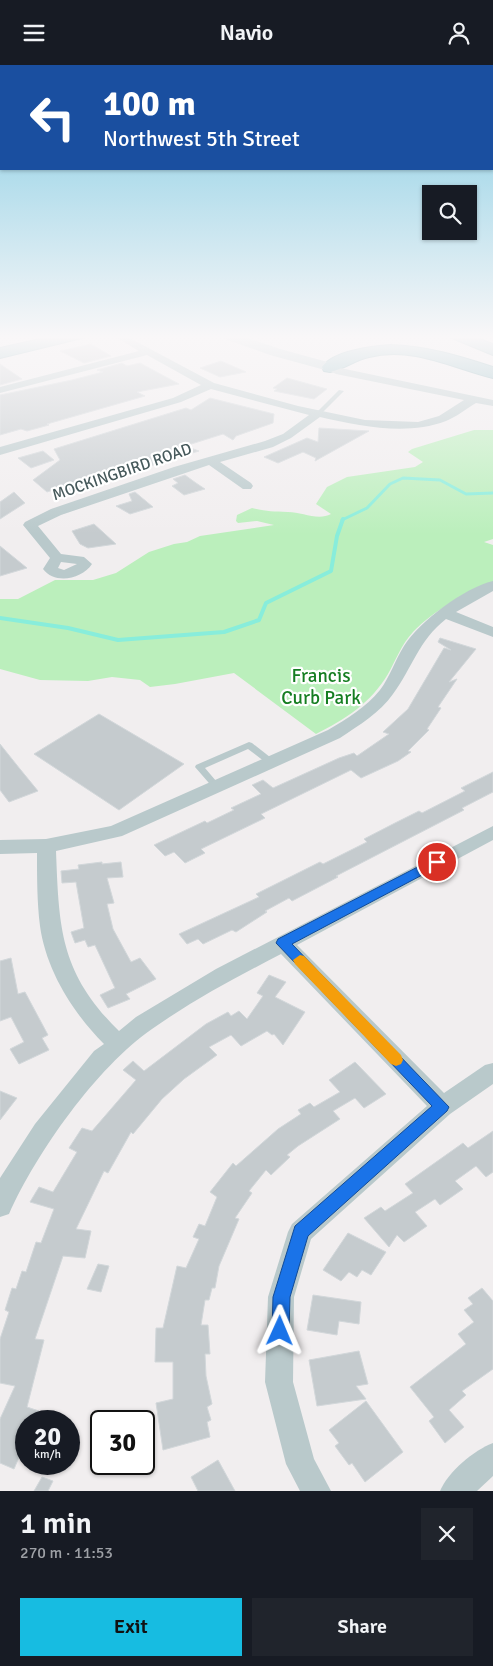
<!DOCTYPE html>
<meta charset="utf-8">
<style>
:root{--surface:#171b24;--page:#20242c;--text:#f1f3f6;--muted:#9ea1a6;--accent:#17bce1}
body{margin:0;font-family:Signika,sans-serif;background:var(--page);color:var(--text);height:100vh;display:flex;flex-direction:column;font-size:19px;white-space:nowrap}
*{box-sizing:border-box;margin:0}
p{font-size:16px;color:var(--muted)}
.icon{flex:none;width:28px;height:28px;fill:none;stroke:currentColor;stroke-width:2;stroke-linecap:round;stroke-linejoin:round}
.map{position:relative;height:1426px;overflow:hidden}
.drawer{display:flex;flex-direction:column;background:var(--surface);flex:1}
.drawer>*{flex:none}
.guide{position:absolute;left:0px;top:0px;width:494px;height:105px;box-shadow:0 1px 4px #0004;background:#1a4fa0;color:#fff;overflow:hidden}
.tools{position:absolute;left:422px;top:120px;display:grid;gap:10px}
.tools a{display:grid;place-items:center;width:55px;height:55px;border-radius:0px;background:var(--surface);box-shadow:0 1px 4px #0004;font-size:25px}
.speed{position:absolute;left:15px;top:1345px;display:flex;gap:10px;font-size:25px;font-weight:700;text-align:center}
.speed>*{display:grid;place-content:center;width:65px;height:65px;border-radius:50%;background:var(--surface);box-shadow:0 1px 4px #0004;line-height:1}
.speed small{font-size:12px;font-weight:400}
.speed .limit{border:2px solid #111;border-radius:8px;background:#fff;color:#111}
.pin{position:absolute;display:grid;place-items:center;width:42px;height:42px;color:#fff;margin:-21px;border:2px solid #fff;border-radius:50%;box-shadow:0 1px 5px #0007}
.me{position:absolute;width:55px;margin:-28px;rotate:1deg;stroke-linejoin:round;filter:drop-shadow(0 0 4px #0008)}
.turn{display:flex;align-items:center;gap:18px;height:105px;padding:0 20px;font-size:22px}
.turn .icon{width:65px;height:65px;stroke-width:2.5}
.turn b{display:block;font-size:35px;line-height:42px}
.round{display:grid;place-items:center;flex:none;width:52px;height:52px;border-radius:0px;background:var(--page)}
.head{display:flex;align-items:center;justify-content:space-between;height:85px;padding:0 20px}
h1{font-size:30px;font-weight:600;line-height:38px}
.action{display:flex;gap:10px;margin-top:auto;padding:10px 20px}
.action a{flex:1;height:58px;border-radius:0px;background:var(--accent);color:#111;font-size:20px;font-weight:600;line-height:58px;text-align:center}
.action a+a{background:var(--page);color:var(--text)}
header{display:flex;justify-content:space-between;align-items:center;height:65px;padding:0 20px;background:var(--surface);font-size:22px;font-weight:600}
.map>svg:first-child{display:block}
</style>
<header><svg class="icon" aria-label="menu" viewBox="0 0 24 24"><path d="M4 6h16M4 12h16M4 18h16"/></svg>Navio<svg class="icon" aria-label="person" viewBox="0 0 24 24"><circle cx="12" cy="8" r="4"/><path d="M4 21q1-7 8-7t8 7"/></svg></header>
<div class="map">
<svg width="493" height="1426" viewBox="0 0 493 1426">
<rect width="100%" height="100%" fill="#f1eeef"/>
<path fill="#bbefbc" d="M474,365H493V474L484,477L493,480V517C464,531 436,543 413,567C401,580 396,595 388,609C371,638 344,655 316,669L234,608L175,619L150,622L140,615L112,612L88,616L40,615L0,604V534H18L55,515H93L116,508L149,487L174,479L187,477L200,471L274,460L257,456L238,458L236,456L237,450L252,443C268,447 272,446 288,447C302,447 318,456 331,449L316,439L327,422L347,412L415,402L423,397L408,387L412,384Z"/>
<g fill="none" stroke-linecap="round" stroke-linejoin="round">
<path stroke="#88eddb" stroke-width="3" d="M342,455L367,443L390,419L403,413L440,415L466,429L493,428"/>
<path stroke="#88eddb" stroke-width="4" d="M0,553L68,563L118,575L224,567L259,555L266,538L331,506L337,471L343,454"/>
</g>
<g fill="#c5cbce" stroke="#d2d7da">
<path d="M91,279L111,291L84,298L60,286Z"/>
<path d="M221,296L246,307L220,312L200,303Z"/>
<path d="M122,298L127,301L140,298L179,319L137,327L145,331L47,359L49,360L27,366L21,364L0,370V330L72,315L103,307L97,305Z"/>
<path d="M0,299L22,314L0,320Z"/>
<path d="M287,313L327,324L314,334L274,326L277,324L273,323Z"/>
<path d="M210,333L274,349L273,358L236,371L233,375L223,369L185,381L199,386L61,428L56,424L47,427L33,415L60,395L54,384L186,343L191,345Z"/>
<path d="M319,363L369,366L315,396L316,393L303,387L278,398L264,392L307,373L318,377Z"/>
<path d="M43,386L54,395L31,403L18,393Z"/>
<path d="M185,410L196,418L205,424L184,430L172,421L178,418L173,414Z"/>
<path d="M14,427L25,438L0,454V437Z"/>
<path d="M135,427L153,442L130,449L116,441L132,436L129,429Z"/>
<path d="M94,459L116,479L88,483L80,479L72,466Z"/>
<path d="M0,481L27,503L0,511Z"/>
<path d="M440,573L476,584L449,617L457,614L438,642L441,643L427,664L429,665L408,686L411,687L398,696L361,713L351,705L261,749L265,753L201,784L205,788L185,798L174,787L165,791L154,780L205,756L207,758L234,745L231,743L261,729L252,720L263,715L273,723L339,693L354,688L357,691L389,669L383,667L408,644L444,583L451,585L438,577Z"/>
<path d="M99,649L184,699L119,745L34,689Z"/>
<path d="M0,679L20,704L38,726L9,737L0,725Z"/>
<path d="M493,707V727L462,743L464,745L336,811L338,812L292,836L289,833L265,846L267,847L236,867L232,865L203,879L198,874L187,879L179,869L259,832L256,829L320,797L323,799L367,777L364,774L395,758L419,746L422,748L465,726L461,723Z"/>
<path d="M102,797V799L121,797L123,812L107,813L114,838L107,839L113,864L131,897L140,893L156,914L126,929L130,934L108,943L100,930L115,923L95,880L88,882L85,875L75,878L71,867L84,863L76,817L62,818L61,806L79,804L78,800Z"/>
<path d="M11,893L18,929L25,927L48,970L42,973L49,985L19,999L10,984L24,977L11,952L0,956V896Z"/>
<path d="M269,910L286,917L275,932L305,947L283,980L274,969L272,970L267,966L241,981L231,970L209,982L217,990L184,1014L162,1034L133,1069L131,1067L108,1108L104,1106L76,1164L91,1166L85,1193L63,1191L35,1274L44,1275L27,1342L39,1346L34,1356H26V1376L14,1404L0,1398V1354L15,1321L0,1318V1274L9,1247L5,1245L12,1223L16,1224L22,1206L26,1207L36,1177L41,1178L54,1144L30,1137L39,1122L53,1127L77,1087L69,1083L82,1063L92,1066L136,1015L123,1005L133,996L144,1006L206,959L228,947L231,951L239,946L247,954L263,931L257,928Z"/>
<path d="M355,997L386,1029L364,1043L355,1033L333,1046L340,1054L298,1081L287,1090L290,1092L271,1110L266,1105L249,1126L252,1128L235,1153L239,1154L219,1201L215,1223H212L209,1235H205L201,1260H208L210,1289H205L206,1311L212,1339L207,1342L211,1355L207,1357L210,1372L163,1385L156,1338L173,1334V1297H155L156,1263H163L177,1201L186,1203L199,1174L193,1172L199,1159L205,1161L217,1132L210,1127L233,1098L236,1101L278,1064L301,1049L298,1045L310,1038L314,1042L340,1027L329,1015Z"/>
<path d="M0,1026L17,1033L0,1055Z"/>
<path d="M493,1066V1107L486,1112L476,1101L455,1116L463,1124L440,1140L435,1134L415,1147L427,1161L404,1177L397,1170L389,1182L364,1153L381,1142L385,1146L413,1128L405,1119L463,1078L468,1083Z"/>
<path d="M348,1168L386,1187L371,1210L362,1205L357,1212L349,1207L341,1216L323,1205Z"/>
<path d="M98,1199L109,1201L101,1227L87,1224Z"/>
<path d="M482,1223L493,1236V1304L462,1326L466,1330L449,1345L464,1362L445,1378L429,1356L434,1352L410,1322L466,1279L458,1269L474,1257L464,1245L473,1239L468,1233Z"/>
<path d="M313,1230L361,1237L359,1259L339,1256L337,1270L307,1265Z"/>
<path d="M359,1286L368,1319L356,1321L366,1334L317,1341L309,1295Z"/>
<path d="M366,1336L403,1387L365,1417L352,1398L349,1400L335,1381L339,1378L329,1365Z"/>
<path d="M218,1395L235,1426H198L191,1412Z"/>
<path d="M42,1412L53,1416L48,1426H34Z"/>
</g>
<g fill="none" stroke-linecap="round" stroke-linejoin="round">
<g stroke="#70a1a9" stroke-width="2">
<g id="highway">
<path d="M58,270H84L82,273L0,293V283Z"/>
<path d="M450,270H470L493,279V290L452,273Z"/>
<path d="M391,280C426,281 459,291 493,302V313C452,303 413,281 369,292C355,295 344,304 330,307L324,306L322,302C333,286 372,281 391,280Z"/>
</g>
</g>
<g fill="#b9c9cb" fill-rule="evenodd">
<path d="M339,325L344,326L321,349H317V347Z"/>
<path d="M249,677L252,678L275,696L276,698L275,700H269L248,684L205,703L222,723L218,726L215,725L195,702L196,700Z"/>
</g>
<g fill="#b9c9cb" fill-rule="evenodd">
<path d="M112,270H124L214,318L298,341L365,355L418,357L439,351L464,335L336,309L326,304V300L493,335V341L476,338C466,344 456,352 446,356C406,371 361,361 320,352L291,373L273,382L220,397L251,418L253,421L251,424H243L209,400L61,450L38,461L61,489L84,492L92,499C82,514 55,520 43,504L50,493L23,460L25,457L51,444L174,402L265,376L283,369L309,350L211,324L181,337L0,390V382L173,333L201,320L147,290L0,328V322L139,286ZM61,497L77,499L64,505L58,503Z"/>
<path d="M493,516V526L456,547L493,562V572L446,554C418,576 413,602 393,629C380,648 359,660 340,673L122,771L56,786C59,863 60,908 119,966L136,952L216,904L493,761V775L297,880L444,1028L485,1000L493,998V1019L450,1049L311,1174L294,1232L293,1317L314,1394L331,1426H300L286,1399L265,1317L268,1232L288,1167L292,1159L427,1041L281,889C237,912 193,935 152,964C96,1003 37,1087 9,1149L0,1152V1113L35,1059L94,986L104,979C73,948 46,905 40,861C37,837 37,812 37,788L0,789V775L46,774L111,761L328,665C347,654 366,642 380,625C390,612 395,595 404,581C420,556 464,523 493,516Z"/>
<path d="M493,1378V1411L477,1426H440C448,1407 474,1385 493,1378Z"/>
</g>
<path fill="#b9cdd0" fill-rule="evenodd" d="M220,270H239L280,284L335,299L338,302L330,307L325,305L270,290L222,273Z"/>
<use href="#highway" fill="#85b6be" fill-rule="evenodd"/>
</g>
<linearGradient id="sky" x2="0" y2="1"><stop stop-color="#81cbe3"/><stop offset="0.58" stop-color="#f9f7f8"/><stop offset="1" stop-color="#f9f7f8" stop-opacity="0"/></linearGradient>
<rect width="493" height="469" fill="url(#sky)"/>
<path fill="#1a73e8" stroke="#114b97" d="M437,792L441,794L443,797L441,800L292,879L449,1042L447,1046L308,1171L290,1232L289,1266L286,1272L280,1275L274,1272L272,1266L273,1232L295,1161L432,1041L276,878L278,874Z"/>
<path fill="#f59e0b" d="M300,890L304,891L401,990L403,995L401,999L396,1001L391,999L295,899L293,895Z"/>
<g text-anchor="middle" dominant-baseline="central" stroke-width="4.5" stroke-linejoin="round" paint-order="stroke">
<g font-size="16" fill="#46595b" stroke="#fff">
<text transform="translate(122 407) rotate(-19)">MOCKINGBIRD ROAD</text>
</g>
<g font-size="19" fill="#167e22" stroke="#fff">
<text x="321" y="611">Francis<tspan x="321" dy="22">Curb Park</tspan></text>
</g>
</g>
</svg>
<div class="tools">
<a><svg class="icon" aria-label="search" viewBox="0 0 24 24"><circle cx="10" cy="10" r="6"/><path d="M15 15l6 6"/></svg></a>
</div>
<div class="speed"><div>20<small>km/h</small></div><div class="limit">30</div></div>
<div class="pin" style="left:437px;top:797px;background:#d93025"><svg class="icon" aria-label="arrive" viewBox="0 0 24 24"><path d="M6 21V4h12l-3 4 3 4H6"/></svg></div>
<svg class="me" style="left:280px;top:1266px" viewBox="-20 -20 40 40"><path d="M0-17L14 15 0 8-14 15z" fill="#1a73e8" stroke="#fff" stroke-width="4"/></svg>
<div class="guide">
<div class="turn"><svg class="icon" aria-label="left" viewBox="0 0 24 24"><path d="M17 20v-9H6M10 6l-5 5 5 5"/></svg><div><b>100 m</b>Northwest 5th Street</div></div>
</div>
</div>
<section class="drawer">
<div class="head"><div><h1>1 min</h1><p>270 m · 11:53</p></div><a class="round"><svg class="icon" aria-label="close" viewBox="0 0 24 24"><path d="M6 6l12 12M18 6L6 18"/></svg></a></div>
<div class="action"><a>Exit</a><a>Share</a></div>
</section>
